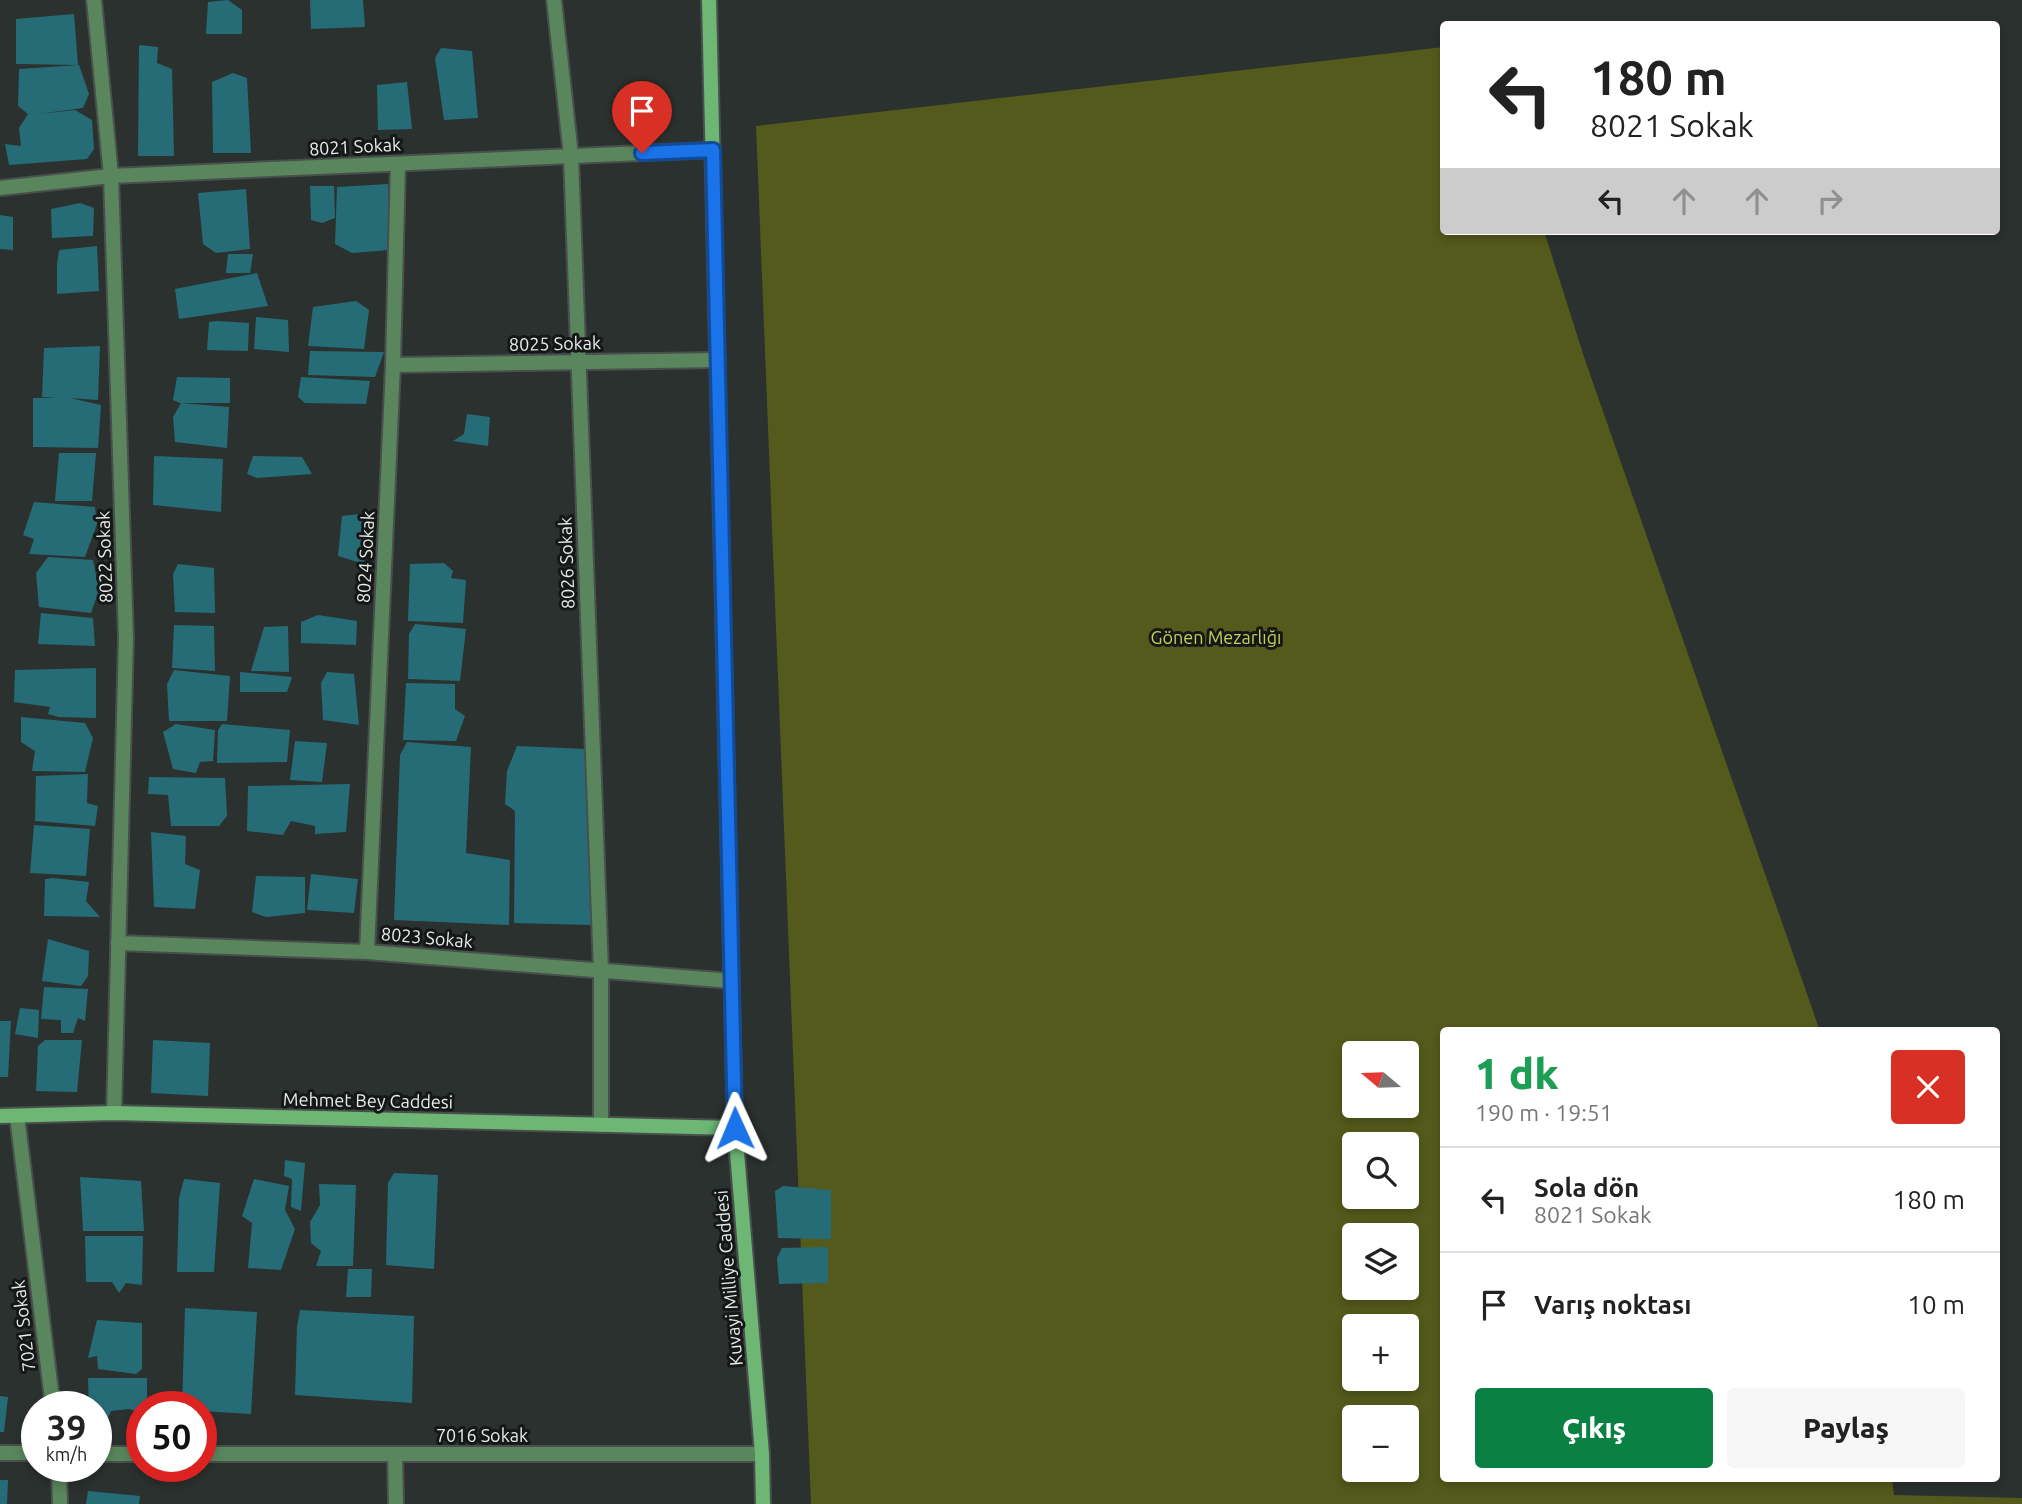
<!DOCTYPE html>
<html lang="tr">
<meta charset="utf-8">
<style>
:root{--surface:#fff;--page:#f6f6f6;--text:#222;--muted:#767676;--line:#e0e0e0;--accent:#0b8043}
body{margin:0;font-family:Ubuntu,sans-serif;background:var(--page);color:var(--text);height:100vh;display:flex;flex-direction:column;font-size:26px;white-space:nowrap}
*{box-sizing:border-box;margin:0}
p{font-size:23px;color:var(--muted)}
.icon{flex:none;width:38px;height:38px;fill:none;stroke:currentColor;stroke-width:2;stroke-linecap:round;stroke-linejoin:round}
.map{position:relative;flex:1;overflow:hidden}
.side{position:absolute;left:1440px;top:1027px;width:560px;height:455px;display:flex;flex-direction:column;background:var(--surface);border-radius:7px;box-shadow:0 4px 10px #0003}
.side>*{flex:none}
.hud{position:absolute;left:1440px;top:21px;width:560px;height:214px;border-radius:7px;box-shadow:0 4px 10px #0003;background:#fff;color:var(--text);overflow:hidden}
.needle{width:46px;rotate:289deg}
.controls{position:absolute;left:1342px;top:1041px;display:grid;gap:14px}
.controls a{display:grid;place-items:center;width:77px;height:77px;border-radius:7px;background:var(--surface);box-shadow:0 4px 10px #0003;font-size:35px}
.speed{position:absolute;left:21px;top:1391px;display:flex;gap:14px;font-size:35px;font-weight:700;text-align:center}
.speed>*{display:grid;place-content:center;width:91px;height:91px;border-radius:50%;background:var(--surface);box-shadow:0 4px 10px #0003;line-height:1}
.speed small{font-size:18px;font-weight:400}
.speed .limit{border:10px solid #d22;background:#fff;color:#111}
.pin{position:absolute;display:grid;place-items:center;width:60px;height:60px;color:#fff;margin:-72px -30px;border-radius:50% 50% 50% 0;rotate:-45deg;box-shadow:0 0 7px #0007}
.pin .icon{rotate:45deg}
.me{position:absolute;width:77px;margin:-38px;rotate:359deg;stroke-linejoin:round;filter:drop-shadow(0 0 5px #0008)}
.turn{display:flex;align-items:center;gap:24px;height:147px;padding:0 35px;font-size:32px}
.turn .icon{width:91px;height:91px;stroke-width:2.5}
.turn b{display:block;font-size:49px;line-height:60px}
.lanes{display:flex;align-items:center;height:66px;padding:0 35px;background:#0003;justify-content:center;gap:35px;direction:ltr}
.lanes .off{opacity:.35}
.round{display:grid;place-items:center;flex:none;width:74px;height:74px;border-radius:7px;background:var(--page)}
.headline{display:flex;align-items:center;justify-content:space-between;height:119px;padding:0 35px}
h1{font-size:42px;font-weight:800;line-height:52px;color:#1e9e55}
.cta{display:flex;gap:14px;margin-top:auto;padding:14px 35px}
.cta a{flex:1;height:80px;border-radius:7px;background:var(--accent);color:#fff;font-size:28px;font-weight:800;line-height:80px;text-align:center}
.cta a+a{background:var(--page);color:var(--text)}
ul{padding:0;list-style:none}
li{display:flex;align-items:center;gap:21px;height:105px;padding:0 35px;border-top:2px solid var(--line)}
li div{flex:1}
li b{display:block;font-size:26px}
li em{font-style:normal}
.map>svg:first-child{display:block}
</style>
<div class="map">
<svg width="2022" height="1504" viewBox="0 0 2022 1504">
<rect width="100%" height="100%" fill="#2b312f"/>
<path fill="#545a1b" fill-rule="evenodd" d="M1444,47V231H1544L1585,360L1820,1031H1444V1479H1892L1894,1495L2022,1498V1504H811L756,126ZM1354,1054H1407V1106H1354ZM1354,1144H1407V1197H1354ZM1354,1236H1407V1288H1354ZM1354,1326H1407V1379H1354ZM1354,1418H1407V1470H1354Z"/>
<g fill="#266c77">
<path d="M228,0L242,10V34H206L208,2Z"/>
<path d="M310,0H363L365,27L311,29Z"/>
<path d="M74,14L78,65L16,64V19Z"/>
<path d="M139,45L158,47L157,63L172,69L174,156H138Z"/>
<path d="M441,48L472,51L478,118L444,120L435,58Z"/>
<path d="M79,65L89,94L83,108L38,114L75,110L92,120L94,149L87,159L9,165L5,144L21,146L19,128L28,114L18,106L19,69Z"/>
<path d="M233,73L247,78L251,153H213L212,82Z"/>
<path d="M407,82L412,129L378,130L377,85Z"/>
<path d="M388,184L390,250L352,253L335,244L337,187Z"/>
<path d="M310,186H334L335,218L322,223L311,220Z"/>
<path d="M246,189L250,249L216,253L203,244L198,193Z"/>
<path d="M80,203L94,208L93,236L52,238L51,209Z"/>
<path d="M0,215L13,217V250L0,249Z"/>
<path d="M97,246L99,291L57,294V265L59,250Z"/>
<path d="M228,254H253L250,273H226Z"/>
<path d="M257,273L268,306L179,319L175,289Z"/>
<path d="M356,301L369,310L364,349L308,346L313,307Z"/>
<path d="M256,317L288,320L289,352L254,349Z"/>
<path d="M217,321L249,323L248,351L207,350L209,322Z"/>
<path d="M100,346L98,400L70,398L101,405L98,448L33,447V398H57L42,397L44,348Z"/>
<path d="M310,351L384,352L375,377L308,375Z"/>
<path d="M177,377L230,378V403H180L173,400Z"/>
<path d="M301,377L370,381L366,404L305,403L298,397Z"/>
<path d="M181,403L229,407L227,448L175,442L173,417Z"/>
<path d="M467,414L490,417L488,446L453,441L464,434Z"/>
<path d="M59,453H96L92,501H55Z"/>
<path d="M154,456L223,459L221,512L153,505Z"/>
<path d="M253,456L302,457L312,474L257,478L247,474Z"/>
<path d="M34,502L95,507L97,524L85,557L29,554L34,539L23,535Z"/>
<path d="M369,513L364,564L338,556L342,516Z"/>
<path d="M48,557L93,560L99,590L91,613L39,607L36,573Z"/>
<path d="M444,563L453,571L451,578L466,580L463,623L408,621L410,564Z"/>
<path d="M178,564L214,568L215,613L175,612L173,574Z"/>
<path d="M41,613L93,618L95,646L38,644Z"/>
<path d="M318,615L357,621L356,645L301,643V622Z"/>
<path d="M415,624L466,629L460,681L408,679L409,634Z"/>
<path d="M174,625L214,626L215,671L172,668Z"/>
<path d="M288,626L289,672L251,671L264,627Z"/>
<path d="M96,668V718L59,717L48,714L50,707L14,702L15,670Z"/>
<path d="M174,670L230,676L227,721H169L167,684Z"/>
<path d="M240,672L292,677L287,692H240Z"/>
<path d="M327,672L354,674L359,725L323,720L321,683Z"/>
<path d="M406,683L455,684V709L465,716L456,741L403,740Z"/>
<path d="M21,717L85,723L93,738L85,772L32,771L35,751L21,742Z"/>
<path d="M176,724L215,730L213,761L200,762L196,773L173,769L163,732Z"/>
<path d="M222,724L290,730L287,762L217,763L218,730Z"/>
<path d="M295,741L327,743L322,782L290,780Z"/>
<path d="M407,742L471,747L466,853L510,860L509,925L394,920L400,755Z"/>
<path d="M517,746L586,749L591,925L514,923L515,811L505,804L507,771Z"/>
<path d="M88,774L87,803L98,806L95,826L35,821L36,776Z"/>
<path d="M149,777L225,778L227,816L219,826H171L168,795L148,794Z"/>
<path d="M350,784L346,832L315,834V826L291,821L283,835L247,831L248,786Z"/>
<path d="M34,825L90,829L86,876L30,873Z"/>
<path d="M151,832L186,836L185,864L200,870L195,909L154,907Z"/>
<path d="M311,874L358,879L354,913L307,910Z"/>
<path d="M256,876L305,877V913L266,917L252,912Z"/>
<path d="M53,878L89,882L86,901L100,917L44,916L45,879Z"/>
<path d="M48,939L89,951L88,976L81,986L42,981Z"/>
<path d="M44,987L88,989L85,1021L78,1018L73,1033H61V1020L41,1019Z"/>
<path d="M20,1008L39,1010L38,1038L15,1034Z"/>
<path d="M0,1021H11L8,1077H0Z"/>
<path d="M45,1040H82L77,1092L36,1091L38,1046Z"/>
<path d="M153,1040L210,1043L208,1096L151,1093Z"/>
<path d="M285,1160L305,1163L301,1211L291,1207L292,1179L284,1176Z"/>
<path d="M394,1173L438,1175L434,1269L386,1265L388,1183Z"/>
<path d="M80,1177L141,1181L144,1231H83Z"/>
<path d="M184,1179L220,1183L214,1272H177L179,1198Z"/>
<path d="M254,1179L289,1186L285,1210L295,1229L281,1270L248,1268L252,1223L242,1216Z"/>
<path d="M319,1184L356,1185L353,1266H316L321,1251L311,1243L310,1222L320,1205Z"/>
<path d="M783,1186L831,1190V1239L778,1238L775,1191Z"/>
<path d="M85,1236H143L142,1285L126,1283L119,1293L112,1282H86Z"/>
<path d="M828,1247V1283L779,1284L777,1258L782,1248Z"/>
<path d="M348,1269H372L371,1297H346Z"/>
<path d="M185,1308L257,1312L251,1414L201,1411V1407H182Z"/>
<path d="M300,1310L414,1316L412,1403L295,1395L297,1326Z"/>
<path d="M97,1320L142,1323V1369L136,1374L98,1369L97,1356L88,1358Z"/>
<path d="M88,1378H147V1407H142V1413L129,1409L111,1411L108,1418L96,1417V1407H89Z"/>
<path d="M0,1396L8,1397L4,1432H0Z"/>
<path d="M0,1480H8L7,1504H0Z"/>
<path d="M88,1491L140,1496L139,1504H86Z"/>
</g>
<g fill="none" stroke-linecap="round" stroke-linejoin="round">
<g stroke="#494f4d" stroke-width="18">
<g id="street">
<path d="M94,0L111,176L126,638L114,1113"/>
<path d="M554,0L571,156L601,971V1125"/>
<path d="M0,188L111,176L713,150"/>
<path d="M393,365L718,360"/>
<path d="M118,943L367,952L732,981"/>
<path d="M367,952L393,365L398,164"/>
<path d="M17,1116L53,1407"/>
<path d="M0,1453H37"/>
<path d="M96,1454H142"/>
<path d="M201,1454H762"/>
<path d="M395,1454L396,1504"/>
<path d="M59,1466L60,1504"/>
</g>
</g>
<g stroke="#494f4d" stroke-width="18">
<g id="secondary">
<path d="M709,0L735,1128L762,1454L763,1504"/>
<path d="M0,1116L114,1113L735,1128"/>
</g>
</g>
<use href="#street" stroke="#59865d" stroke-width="14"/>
<use href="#secondary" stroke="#6db674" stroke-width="14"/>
</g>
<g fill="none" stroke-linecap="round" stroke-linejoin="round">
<g stroke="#114b97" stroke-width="18">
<path id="route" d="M642,153L713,150L735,1128"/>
</g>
<use href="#route" stroke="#1a73e8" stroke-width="12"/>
</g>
<g text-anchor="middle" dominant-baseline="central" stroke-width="6" stroke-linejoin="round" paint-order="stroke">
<g font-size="18" fill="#e7ebea" stroke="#151817">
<text transform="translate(355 146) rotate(-3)">8021 Sokak</text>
<text transform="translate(555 343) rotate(-1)">8025 Sokak</text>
<text transform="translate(104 557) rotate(-92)">8022 Sokak</text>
<text transform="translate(365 557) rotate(-87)">8024 Sokak</text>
<text transform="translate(566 563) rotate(-92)">8026 Sokak</text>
<text transform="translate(427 937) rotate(5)">8023 Sokak</text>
<text transform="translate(368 1100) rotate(1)">Mehmet Bey Caddesi</text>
<text transform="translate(728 1278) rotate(-95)">Kuvayi Milliye Caddesi</text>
<text transform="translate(23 1326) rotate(-97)">7021 Sokak</text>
<text x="482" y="1435">7016 Sokak</text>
</g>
<g font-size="18" fill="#c2d055" stroke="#151817">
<text x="1216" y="637">Gönen Mezarlığı</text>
</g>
</g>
</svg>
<div class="controls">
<a><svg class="needle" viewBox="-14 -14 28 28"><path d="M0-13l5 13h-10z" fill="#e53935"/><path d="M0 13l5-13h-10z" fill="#767676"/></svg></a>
<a><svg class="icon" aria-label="search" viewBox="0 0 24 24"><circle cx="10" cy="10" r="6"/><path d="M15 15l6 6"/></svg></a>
<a><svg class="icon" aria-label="layers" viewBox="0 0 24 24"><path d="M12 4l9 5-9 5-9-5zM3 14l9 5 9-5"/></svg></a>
<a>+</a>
<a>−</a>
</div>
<div class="speed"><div>39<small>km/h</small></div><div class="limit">50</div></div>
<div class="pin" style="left:642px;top:153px;background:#d93025"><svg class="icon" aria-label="arrive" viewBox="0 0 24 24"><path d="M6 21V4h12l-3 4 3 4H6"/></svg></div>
<svg class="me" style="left:735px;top:1128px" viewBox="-20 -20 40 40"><path d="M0-17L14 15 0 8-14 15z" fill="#1a73e8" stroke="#fff" stroke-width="4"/></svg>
<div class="hud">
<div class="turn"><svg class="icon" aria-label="left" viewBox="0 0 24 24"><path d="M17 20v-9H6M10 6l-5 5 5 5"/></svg><div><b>180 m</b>8021 Sokak</div></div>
<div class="lanes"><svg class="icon" aria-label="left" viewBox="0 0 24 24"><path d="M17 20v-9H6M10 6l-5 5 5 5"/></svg><svg class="icon off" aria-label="ahead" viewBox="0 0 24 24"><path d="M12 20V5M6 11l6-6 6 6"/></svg><svg class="icon off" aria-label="ahead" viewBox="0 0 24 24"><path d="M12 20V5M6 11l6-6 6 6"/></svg><svg class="icon off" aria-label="right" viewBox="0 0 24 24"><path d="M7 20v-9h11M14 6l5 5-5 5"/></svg></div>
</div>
<section class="side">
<div class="headline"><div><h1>1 dk</h1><p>190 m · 19:51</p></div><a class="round" style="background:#d93025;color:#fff"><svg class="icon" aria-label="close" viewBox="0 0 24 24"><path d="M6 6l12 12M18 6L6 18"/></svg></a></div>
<ul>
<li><svg class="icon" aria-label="left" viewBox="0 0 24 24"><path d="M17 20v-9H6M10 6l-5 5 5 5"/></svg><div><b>Sola dön</b><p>8021 Sokak</p></div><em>180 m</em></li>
<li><svg class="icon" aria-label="arrive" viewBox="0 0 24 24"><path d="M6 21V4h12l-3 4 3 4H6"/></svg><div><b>Varış noktası</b></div><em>10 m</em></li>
</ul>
<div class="cta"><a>Çıkış</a><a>Paylaş</a></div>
</section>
</div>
